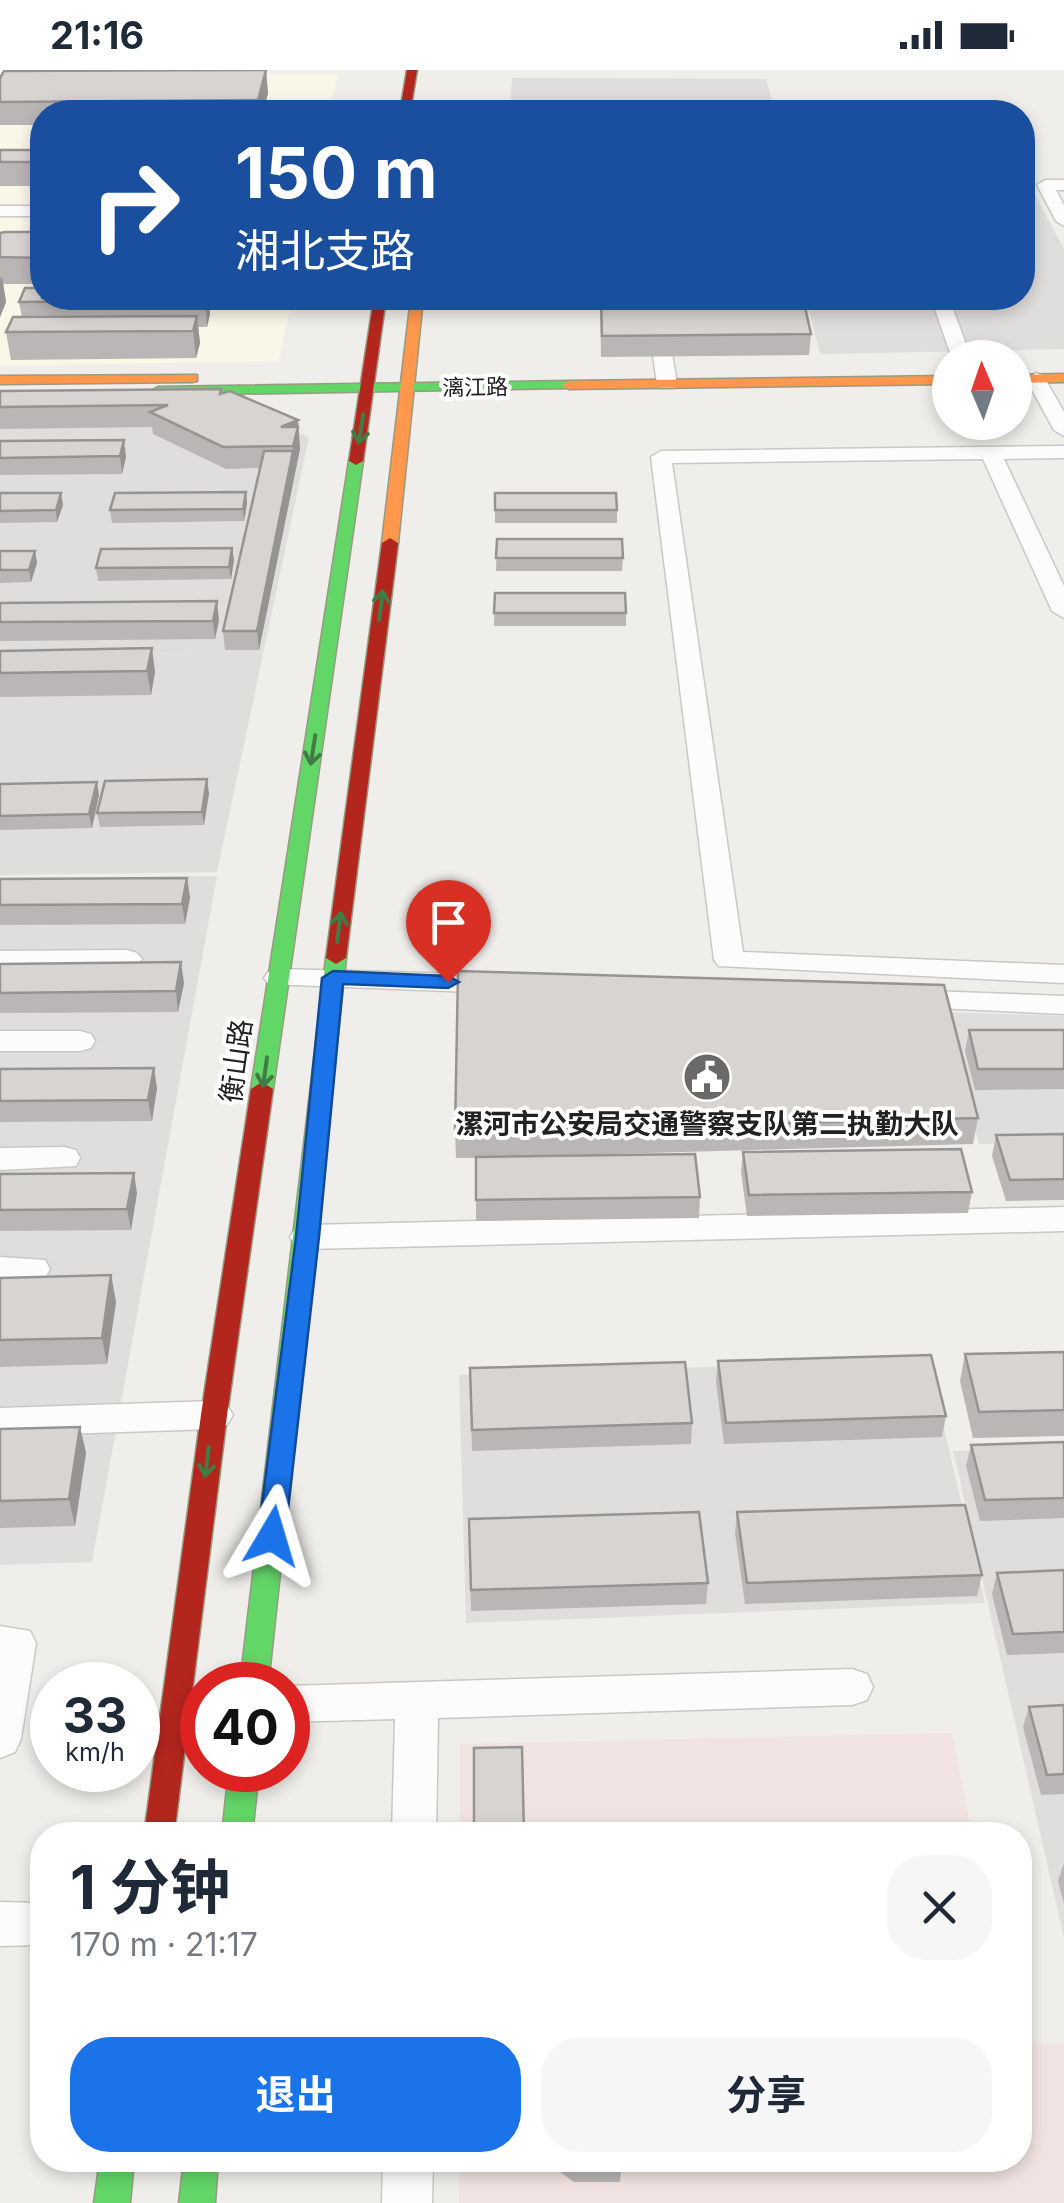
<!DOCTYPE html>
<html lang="zh">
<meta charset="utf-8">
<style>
:root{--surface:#fff;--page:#f6f6f7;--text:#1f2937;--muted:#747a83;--accent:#1a73e8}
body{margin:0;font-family:Inter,"Noto Sans SC",sans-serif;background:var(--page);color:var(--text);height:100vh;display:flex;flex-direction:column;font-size:38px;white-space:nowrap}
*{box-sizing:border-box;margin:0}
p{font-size:32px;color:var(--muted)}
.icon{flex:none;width:55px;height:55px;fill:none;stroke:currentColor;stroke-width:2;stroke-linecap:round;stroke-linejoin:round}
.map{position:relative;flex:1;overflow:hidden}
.side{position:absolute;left:30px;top:1752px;width:1002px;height:350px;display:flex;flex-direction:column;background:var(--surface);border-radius:40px;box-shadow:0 5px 15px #0003}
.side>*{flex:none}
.top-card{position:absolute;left:30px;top:30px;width:1005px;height:210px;border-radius:40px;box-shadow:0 5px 15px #0003;background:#1a4fa0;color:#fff;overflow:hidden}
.needle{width:65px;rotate:358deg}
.controls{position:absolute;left:932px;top:270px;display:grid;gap:20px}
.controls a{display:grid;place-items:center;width:100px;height:100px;border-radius:50%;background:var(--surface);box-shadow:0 5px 15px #0003;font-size:50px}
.speed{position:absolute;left:30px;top:1592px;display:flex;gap:20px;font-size:50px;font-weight:700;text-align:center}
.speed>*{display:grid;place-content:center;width:130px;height:130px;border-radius:50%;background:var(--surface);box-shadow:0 5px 15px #0003;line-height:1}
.speed small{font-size:25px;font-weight:400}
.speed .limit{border:15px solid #d22;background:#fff;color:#111}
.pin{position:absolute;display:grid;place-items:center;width:85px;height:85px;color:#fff;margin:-102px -42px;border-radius:50% 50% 50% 0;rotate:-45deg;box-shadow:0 0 10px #0007}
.pin .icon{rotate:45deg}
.me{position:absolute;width:110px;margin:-55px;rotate:7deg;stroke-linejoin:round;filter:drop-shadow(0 0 8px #0008)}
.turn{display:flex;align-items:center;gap:35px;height:210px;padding:0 40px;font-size:45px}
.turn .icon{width:130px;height:130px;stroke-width:2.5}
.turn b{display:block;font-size:70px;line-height:85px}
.round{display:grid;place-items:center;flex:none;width:105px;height:105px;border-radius:40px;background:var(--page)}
.headline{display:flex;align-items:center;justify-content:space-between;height:170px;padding:0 40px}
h1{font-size:60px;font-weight:700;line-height:75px}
.cta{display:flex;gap:20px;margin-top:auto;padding:20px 40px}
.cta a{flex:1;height:115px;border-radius:40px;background:var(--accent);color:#fff;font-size:40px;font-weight:700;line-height:115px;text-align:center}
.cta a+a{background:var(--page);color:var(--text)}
.status{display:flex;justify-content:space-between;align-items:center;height:70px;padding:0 50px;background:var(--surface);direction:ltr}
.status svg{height:28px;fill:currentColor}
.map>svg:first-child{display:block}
</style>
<div class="status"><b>21:16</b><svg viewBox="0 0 49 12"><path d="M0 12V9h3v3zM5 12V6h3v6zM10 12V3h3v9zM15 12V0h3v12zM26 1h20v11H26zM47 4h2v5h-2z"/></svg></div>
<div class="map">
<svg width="1064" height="2133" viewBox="0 0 1064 2133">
<rect width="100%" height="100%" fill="#f0eeeb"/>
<g fill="#dfdedc">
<path d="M512,8L766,9L775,42H510Z"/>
<path d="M1023,113H1029L1064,179V279L820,284L806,228H1022Z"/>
<path d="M230,331L309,367L217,802L0,805V587L193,583L0,585V333Z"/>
<path d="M217,806L92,1492L0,1495V809Z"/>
<path d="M946,942L1064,946V1072L979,1074Z"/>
<path d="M928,1290L985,1533L466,1553L459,1305Z"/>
<path d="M1064,1378V1868L953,1381Z"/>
</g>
<g fill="#f1e3e1">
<path d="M952,1663L972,1765H460V1674Z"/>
<path d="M1064,1974V2133H459V2090H1020V1975Z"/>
</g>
<path fill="#f8f7e8" d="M338,4L330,42H42V228H292L279,291L0,296V5Z"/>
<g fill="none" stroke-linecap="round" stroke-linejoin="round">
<g stroke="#c9c8c7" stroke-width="3">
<g id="street">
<path d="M0,0H9L0,7Z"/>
<path d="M1045,110H1064V120H1056L1064,135V156L1056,151L1037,115Z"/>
<rect x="0" y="136" width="42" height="10"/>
<path d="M645,228H663L677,314L674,318H660L657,314Z"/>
<path d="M931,228H949L971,288H952Z"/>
<path d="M1036,303L1043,305L1064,342V366L1054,360L1026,309Z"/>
<path d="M1064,376V388L1004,389L1064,516V548L1052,541L983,389L672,393L743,882L1064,895V913L719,896L714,890L651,387L661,381Z"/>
<path d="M127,880L137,883L142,889L137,895L0,899V881Z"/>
<path d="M279,899L499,905L510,907L514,914L510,921L499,923L268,914L264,908L268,902Z"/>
<path d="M903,920L1064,926V944L892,936L888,929L892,922Z"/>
<path d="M0,961H80L91,964L95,971L91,978L80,981H0Z"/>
<path d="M64,1077L76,1080L80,1088L76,1096L0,1100V1078Z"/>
<path d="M1064,1137V1161L307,1179L295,1176L290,1167L295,1158L307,1155Z"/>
<path d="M0,1187L45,1190L50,1199L45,1208L0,1211Z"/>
<path d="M214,1331L227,1335L233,1345L227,1355L214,1359L0,1366V1338Z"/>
<path d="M0,1556L30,1561L36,1573L21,1669L15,1682L0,1688Z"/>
<path d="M852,1599L867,1604L873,1617L867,1630L852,1635L438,1648L436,1765H392L395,1649L288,1652V1616Z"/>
<path d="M0,1832L42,1833V1875L0,1876Z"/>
<path d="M383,2090H433L432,2133H382Z"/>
</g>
</g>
<g stroke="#999a82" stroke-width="3">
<g id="fast">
<path d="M569,311L576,315L574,318L158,325L151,321L158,317Z"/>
<path d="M356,387L363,391L273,1019L262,1026L251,1019L349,391Z"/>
<path d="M336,882L346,888L268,1615H240L326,888Z"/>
<path d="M229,1700H259L252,1765H222Z"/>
<path d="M100,2090H134L130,2133H94Z"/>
<path d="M184,2090H218L215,2133H179Z"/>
</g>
</g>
<g stroke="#999a82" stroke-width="3">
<g id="slow">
<path d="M411,228H423L398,473L390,478L382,473Z"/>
<path d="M1064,304V312L1015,313V305Z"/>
<path d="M197,305V311L192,312L0,314V306Z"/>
<path d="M950,306V314L569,319L562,315L569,311Z"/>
</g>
</g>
<g stroke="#999a82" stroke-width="3">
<g id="jam">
<path d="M407,0H417L410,42H400Z"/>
<path d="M374,228H386L363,391L356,395L349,391Z"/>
<path d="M390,468L398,473L346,888L336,894L326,888L382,473Z"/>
<path d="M262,1012L273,1019L227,1345L174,1765H144L201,1345L251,1019Z"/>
</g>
</g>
<use href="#street" fill="#fdfcfc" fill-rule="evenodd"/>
<use href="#fast" fill="#63d668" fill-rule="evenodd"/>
<use href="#slow" fill="#ff974d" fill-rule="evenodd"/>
<use href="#jam" fill="#b3261e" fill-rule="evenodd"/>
</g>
<g fill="#b9b6b5">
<path d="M266,0L268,23L263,42H42V55H0V8Z"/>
<rect x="0" y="80" width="42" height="36"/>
<path d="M42,162V214H3L6,232L0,247V163Z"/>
<path d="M42,228H208L210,244L207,257H198L200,273L196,288L11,290L6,262L22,247L19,232Z"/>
<path d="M600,228H803L811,264L809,285L601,287Z"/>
<path d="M221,319L222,324L298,350L300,379L259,580H225L223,561L260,398L226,399L153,364L152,357L0,359V321Z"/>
<path d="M0,371L126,387L122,404L0,405Z"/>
<path d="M246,422L247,434L244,451L112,453L110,440Z"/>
<path d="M0,423L63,435L57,452L0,453Z"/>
<path d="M495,423L617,440V453H495Z"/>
<path d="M497,469L623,488L622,501H496Z"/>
<path d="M232,478L234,490L231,509L98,511L96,498Z"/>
<path d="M0,481H35L37,493L31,512L0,513Z"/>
<path d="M495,523L626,543V556H494Z"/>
<path d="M0,533L219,550L215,569L0,571Z"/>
<path d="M0,581L155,602L151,625L0,627Z"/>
<path d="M0,714L99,725L92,758L0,760Z"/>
<path d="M209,723L204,755L100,757L97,743Z"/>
<path d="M187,808L190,828L185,854L0,855V809Z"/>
<path d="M0,894L184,913L178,942L0,943Z"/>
<path d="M969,960H1064V1019L975,1020L965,981Z"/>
<path d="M0,999L157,1018L152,1051L0,1052Z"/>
<path d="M978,1048L973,1074L536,1086L700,1127L699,1148L476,1151V1088H456L455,1062Z"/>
<path d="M1064,1064V1130L1006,1131L992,1086L996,1065Z"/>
<path d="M743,1082L972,1122L968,1143L747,1146L741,1102Z"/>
<path d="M0,1104L137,1123L131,1160L0,1161Z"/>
<path d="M111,1205L116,1232L107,1294L0,1297V1208Z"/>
<path d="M1064,1282V1366L973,1368L960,1311L965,1284Z"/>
<path d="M718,1291L946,1346L942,1367L724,1374L716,1312Z"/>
<path d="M470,1298L692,1353L691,1374L472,1381Z"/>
<path d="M80,1357L86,1383L75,1456L0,1458V1359Z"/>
<path d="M1064,1372V1448L980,1451L966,1396L971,1375Z"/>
<path d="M737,1442L982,1505L977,1526L745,1534L735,1463Z"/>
<path d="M469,1449L708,1513L706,1534L471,1541Z"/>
<path d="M1064,1500V1583L1007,1585L992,1524L997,1503Z"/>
<path d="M1064,1635V1724L1041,1725L1023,1657L1029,1637Z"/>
<path d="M1064,1793V1834L1058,1811Z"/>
<path d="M543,2090H622L620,2112H574Z"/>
</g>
<g fill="#969493">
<path d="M266,0L268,23L263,42H259L258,30Z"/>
<path d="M2,206L6,232L0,247V210Z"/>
<path d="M205,228H208L210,244L207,257Z"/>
<path d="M197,246L200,273L196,288L193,261Z"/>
<path d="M298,350L300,379L259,580L257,561L293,381V375L281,357Z"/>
<path d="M124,370L126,387L122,404L120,386Z"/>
<path d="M246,422L247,434L244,451L243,439Z"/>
<path d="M61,423L63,435L57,452L56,440Z"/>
<path d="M232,478L234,490L231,509L229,497Z"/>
<path d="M35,481L37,493L31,512L29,500Z"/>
<path d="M217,531L219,550L215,569L213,551Z"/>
<path d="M152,578L155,602L151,625L147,601Z"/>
<path d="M207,709L209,723L204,755L202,742Z"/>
<path d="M97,712L99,725L92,758L89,744Z"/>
<path d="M187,808L190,828L185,854L182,834Z"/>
<path d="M181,892L184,913L178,942L176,921Z"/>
<path d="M154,998L157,1018L152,1051L148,1030Z"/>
<path d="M134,1103L137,1123L131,1160L127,1139Z"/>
<path d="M111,1205L116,1232L107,1294L102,1268Z"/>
<path d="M80,1357L86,1383L75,1456L69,1429Z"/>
</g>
<g fill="#d7d4d2" stroke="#969493" stroke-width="2.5">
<path d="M266,0L258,30L0,32V8L4,1Z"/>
<rect x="0" y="80" width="42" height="12"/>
<path d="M5,162H42V188L0,187V163Z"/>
<path d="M25,218H42V228H205L204,230L19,232Z"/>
<path d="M601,228H803L811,264L602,266Z"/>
<path d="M197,246L193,261L6,262L13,247Z"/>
<path d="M221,319L220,324L230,321L298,350L281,357H298L293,376L223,377L150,342L168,335L0,337V321Z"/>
<path d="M124,370L120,386L0,388V371Z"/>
<path d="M264,381H293L257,561H223Z"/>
<path d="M246,422L243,439L110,440L115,423Z"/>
<path d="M0,423H61L56,440L0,441Z"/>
<path d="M495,423H616L617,440H495Z"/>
<path d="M497,469H622L623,488H496Z"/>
<path d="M232,478L229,497L96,498L101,479Z"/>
<path d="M0,481H35L29,500H0Z"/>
<path d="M495,523H625L626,543H494Z"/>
<path d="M217,531L213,551L0,552V533Z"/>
<path d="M152,578L147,601L0,603V581Z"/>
<path d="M207,709L202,742L97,743L105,711Z"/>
<path d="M97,712L89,744L0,746V714Z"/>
<path d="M187,808L182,834L0,835V809Z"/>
<path d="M181,892L176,921L0,923V894Z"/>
<path d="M458,901L944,915L978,1048L455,1062Z"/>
<path d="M969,960H1064V999H978Z"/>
<path d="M154,998L148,1030L0,1031V999Z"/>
<path d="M1064,1064V1109L1010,1110L996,1065Z"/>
<path d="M961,1079L972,1122L749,1125L743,1082Z"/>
<path d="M695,1084L700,1127L476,1130V1087Z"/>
<path d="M134,1103L127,1139L0,1140V1104Z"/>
<path d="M111,1205L102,1268L0,1270V1208Z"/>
<path d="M1064,1282V1340L979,1342L965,1284Z"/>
<path d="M931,1285L946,1346L726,1353L718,1291Z"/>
<path d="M685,1292L692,1353L472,1360L470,1298Z"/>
<path d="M80,1357L69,1429L0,1431V1359Z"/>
<path d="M1064,1372V1428L985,1430L971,1375Z"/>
<path d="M965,1435L982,1505L747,1513L737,1442Z"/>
<path d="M699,1442L708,1513L471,1520L469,1449Z"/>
<path d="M1064,1500V1562L1013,1564L997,1503Z"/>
<path d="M1064,1635V1704L1047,1705L1029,1637Z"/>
<path d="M522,1677L524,1765H474V1678Z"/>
</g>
<defs><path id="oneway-shaft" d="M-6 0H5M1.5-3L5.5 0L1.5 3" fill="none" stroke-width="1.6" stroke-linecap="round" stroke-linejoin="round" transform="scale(2.5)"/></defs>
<g stroke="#427c45">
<use href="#oneway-shaft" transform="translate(361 359) rotate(99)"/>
<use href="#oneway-shaft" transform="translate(381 535) rotate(-83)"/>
<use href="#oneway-shaft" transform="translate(313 680) rotate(99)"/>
<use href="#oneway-shaft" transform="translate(339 857) rotate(-83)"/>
<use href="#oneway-shaft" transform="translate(265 1002) rotate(98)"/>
<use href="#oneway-shaft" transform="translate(207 1392) rotate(97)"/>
</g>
<path fill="#1a73e8" stroke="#114b97" stroke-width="2.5" d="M333,901L448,906L459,912L448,918L343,914L319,1167L285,1466L281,1474L272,1477L262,1474L258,1466L296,1167L322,908Z"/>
<defs>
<g id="civic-disc" transform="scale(2.5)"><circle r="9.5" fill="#6a6968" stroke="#fff"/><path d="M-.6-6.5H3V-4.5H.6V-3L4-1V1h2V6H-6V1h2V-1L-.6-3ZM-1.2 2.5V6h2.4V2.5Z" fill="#fff"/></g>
</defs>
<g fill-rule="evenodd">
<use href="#civic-disc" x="707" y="1007"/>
</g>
<g text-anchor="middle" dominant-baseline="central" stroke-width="8" stroke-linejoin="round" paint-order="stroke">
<g font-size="22" fill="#222" stroke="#fff">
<text transform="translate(475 317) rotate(-1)">漓江路</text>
</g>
<g font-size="28" fill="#222" stroke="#fff">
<text transform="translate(236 991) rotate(-82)">衡山路</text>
</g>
<g font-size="28" font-weight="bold" fill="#222" stroke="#fff">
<text x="707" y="1054">漯河市公安局交通警察支队第二执勤大队</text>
</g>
</g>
</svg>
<div class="controls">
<a><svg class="needle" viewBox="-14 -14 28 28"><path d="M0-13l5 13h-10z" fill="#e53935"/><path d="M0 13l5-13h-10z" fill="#747a83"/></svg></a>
</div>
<div class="speed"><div>33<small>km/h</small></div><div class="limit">40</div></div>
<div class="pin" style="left:448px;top:912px;background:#d93025"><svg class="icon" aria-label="arrive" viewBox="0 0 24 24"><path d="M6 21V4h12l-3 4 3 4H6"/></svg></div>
<svg class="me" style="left:272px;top:1466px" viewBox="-20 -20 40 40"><path d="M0-17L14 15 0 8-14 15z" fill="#1a73e8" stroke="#fff" stroke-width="4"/></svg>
<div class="top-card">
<div class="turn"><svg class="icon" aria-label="right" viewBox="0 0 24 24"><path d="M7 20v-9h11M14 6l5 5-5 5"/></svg><div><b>150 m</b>湘北支路</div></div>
</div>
<section class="side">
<div class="headline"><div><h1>1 分钟</h1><p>170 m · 21:17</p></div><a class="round"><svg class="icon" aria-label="close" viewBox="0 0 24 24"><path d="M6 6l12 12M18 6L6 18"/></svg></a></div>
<div class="cta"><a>退出</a><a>分享</a></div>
</section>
</div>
